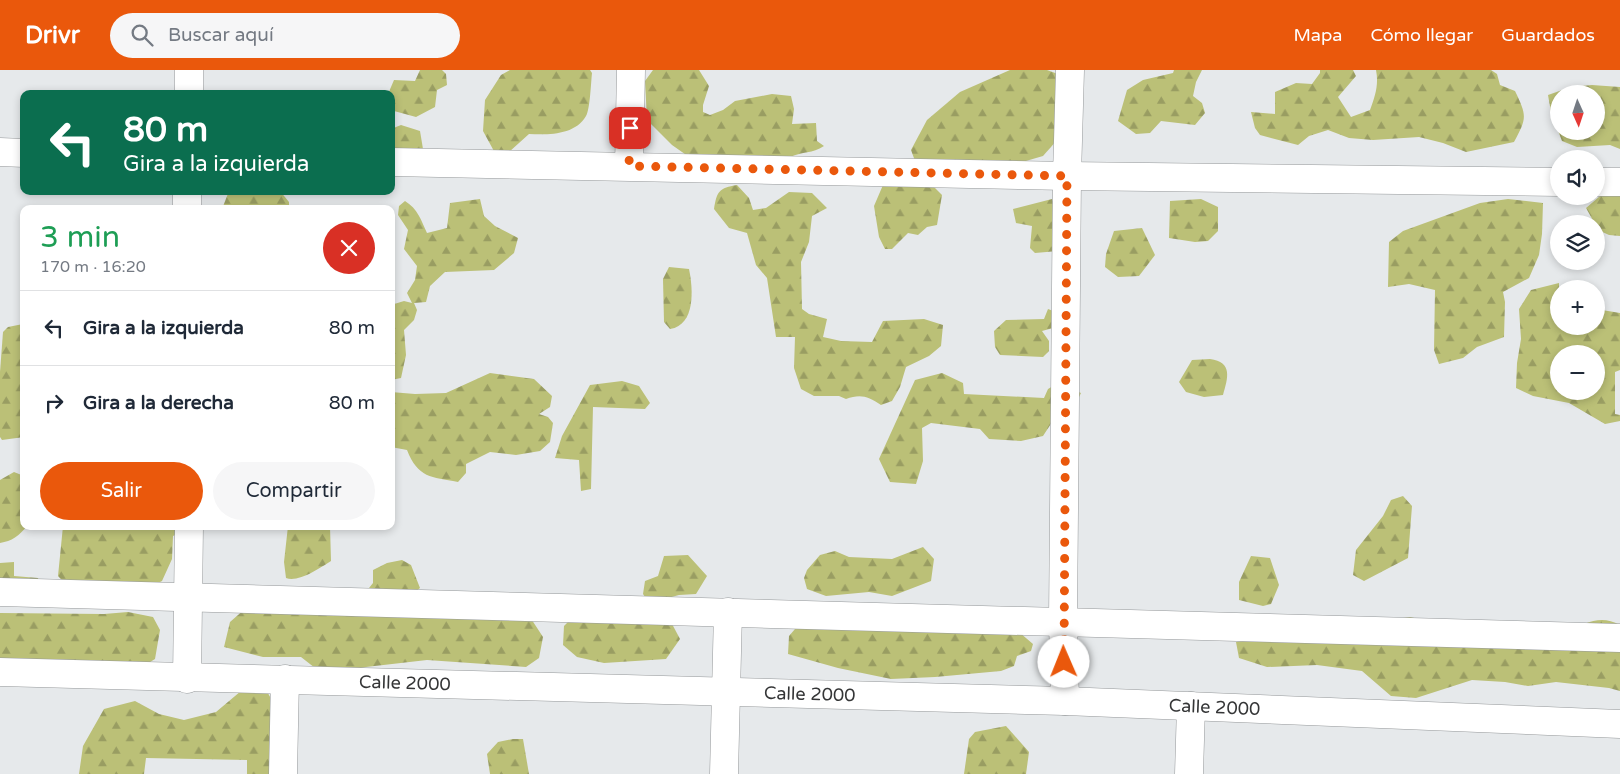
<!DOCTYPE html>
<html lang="es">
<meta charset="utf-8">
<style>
:root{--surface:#fff;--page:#f6f6f7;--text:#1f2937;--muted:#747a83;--line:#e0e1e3;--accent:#ea580c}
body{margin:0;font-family:"Varela Round",sans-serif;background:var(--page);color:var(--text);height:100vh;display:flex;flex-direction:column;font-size:19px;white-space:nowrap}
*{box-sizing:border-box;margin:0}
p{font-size:16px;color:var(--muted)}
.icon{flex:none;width:28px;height:28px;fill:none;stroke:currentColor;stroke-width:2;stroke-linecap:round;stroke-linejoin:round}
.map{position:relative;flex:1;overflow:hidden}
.side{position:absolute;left:20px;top:135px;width:375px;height:325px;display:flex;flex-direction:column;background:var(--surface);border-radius:10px;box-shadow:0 2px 8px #0003}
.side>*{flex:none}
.top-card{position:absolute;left:20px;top:20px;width:375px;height:105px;border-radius:10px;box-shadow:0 2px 8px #0003;background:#0b6e4f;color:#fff;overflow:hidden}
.needle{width:32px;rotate:177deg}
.fabs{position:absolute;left:1550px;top:15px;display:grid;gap:10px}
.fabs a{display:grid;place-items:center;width:55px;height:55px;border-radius:50%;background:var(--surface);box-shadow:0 2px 8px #0003;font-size:25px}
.pin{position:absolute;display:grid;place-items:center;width:42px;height:42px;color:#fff;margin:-21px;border-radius:10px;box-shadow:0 2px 8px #0006}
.me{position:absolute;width:55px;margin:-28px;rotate:359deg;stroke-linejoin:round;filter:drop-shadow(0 0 4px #0008)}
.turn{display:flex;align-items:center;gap:18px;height:105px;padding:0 20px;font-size:22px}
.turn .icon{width:65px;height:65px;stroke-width:2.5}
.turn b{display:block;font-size:35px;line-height:42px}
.round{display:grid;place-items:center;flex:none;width:52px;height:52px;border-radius:26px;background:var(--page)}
.head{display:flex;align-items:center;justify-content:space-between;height:85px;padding:0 20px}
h1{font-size:30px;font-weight:600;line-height:38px;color:#1e9e55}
.action{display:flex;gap:10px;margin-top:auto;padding:10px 20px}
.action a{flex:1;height:58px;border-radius:30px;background:var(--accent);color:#fff;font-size:20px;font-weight:600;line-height:58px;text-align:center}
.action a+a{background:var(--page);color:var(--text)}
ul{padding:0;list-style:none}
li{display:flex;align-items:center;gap:15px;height:75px;padding:0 20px;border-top:1px solid var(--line)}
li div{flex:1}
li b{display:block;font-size:19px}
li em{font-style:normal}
header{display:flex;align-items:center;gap:30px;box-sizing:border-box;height:70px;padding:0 25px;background:var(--accent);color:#fff}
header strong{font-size:24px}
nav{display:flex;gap:28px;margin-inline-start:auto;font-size:18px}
.search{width:350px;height:45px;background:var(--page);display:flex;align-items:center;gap:12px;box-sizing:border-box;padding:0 18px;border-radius:28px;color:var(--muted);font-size:19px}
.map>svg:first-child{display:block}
</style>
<header>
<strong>Drivr</strong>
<div class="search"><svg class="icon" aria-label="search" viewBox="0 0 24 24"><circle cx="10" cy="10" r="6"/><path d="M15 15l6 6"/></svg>Buscar aquí</div>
<nav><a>Mapa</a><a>Cómo llegar</a><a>Guardados</a></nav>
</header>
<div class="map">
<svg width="1620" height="704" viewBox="0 0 1620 704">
<defs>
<pattern id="forest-firs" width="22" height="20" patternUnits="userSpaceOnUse" patternTransform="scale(1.25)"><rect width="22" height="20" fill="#bbc077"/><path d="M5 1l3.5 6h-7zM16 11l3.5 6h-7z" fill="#999d62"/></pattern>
</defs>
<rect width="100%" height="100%" fill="#e6e9eb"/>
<g fill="url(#forest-firs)" fill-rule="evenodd">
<path d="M420,0H442L446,4L447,15L437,20L435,37L416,47L394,41L391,33V24H388L394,10L415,11Z"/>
<path d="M510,0H590L592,3C591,12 590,40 586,46C575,65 549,65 529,64L509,82L495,83L483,61L485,30L501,5Z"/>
<path d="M653,0H699L709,16L703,35V42L710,45L723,40L735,31L772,24L791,26L794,39L792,54L816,53L817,71L824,76C812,84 803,81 790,87L692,89L672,75L647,50L645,11Z"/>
<path d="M1010,0H1047L1066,7L1058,69L1043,86L1019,93L919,102L911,80L927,50L960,22Z"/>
<path d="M1174,0H1202L1196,12L1193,26L1202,33L1205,43L1195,55L1161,51L1150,63L1136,64L1118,51L1127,20L1143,10L1173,3Z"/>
<path d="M1320,0H1353L1356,6L1338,27L1351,47L1370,40C1375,26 1379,15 1376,0H1491L1497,4L1500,15L1515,21C1527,46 1527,48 1514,72L1466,82L1443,73L1419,67L1373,70L1349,68L1328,60L1309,66L1298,75L1260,65L1255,58L1251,42L1275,44V22L1296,13L1312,14L1320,3Z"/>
<path d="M1592,15L1620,17V79L1610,75L1577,77L1562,71L1551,42L1548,25L1571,17ZM1559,24H1596V61H1559Z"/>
<path d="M401,55L420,61L423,79L413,87L391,91V59Z"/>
<path d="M924,107L942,125L937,155L927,157L918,165L908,163L892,179H885L879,167L874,136L883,115Z"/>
<path d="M737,115L749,128L753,140L766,138L789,122L812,123L827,138L812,146L809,172L801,192L802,239L809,244L827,249L823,267L841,271L872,272L883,251L924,249L943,255L941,276L929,286L906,297L900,317L892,331L881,335C868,326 860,324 846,329L839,326H814L801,319L794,298L795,267H776L767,208L756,195L747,163L729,158L714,139C717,121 719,118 737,115Z"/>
<path d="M1613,115L1620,116V166L1609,165L1598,160L1596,154H1595L1586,138Z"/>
<path d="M229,121H280L289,132V139H222Z"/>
<path d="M480,129L484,146L495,156L518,168L514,183L494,200L445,202L430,216L426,232L414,233L417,240L414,250L404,260L406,285L401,308L391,310V235L404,231L412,233L407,223L415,210L417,196L404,179L408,160L398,145L399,136L405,131C418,139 421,150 427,163L447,158L450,133Z"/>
<path d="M1052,129L1058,146V181L1035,183L1030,178L1032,156L1016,153L1013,139Z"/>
<path d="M1201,129L1218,137V161L1208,171L1195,172L1169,168L1170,131Z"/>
<path d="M1508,129L1543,133L1542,164L1539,185L1529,208L1503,222L1505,232L1504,267L1477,277L1463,288L1439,294L1434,280L1435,220L1409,214L1388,217L1389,172L1403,161L1480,133Z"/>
<path d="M1142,158L1155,185L1139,206L1118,207L1105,197L1106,184L1114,161Z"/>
<path d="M669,197L689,199C693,218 696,255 670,259L664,252L663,209Z"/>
<path d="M1559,213V256H1596V239L1620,243V300L1615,302V344L1620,345V351L1605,354L1569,333L1533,326L1516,318L1517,293L1521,269L1519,239L1531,220ZM1559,284H1596V321H1559Z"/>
<path d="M1048,239L1056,242L1053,258L1042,261L1049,271V281L1043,287L1000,285L995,277L994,261L1006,250L1044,249Z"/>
<path d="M23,254L24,367L2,370L0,367V302L3,262L8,257Z"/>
<path d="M1210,289C1233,292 1228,308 1223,325L1204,327L1186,322L1179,312L1192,290Z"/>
<path d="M490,303L534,309L552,326L550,337L539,344L548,347L553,353L550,372L540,381L516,385L490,382L466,394V403L458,412C431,407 418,408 407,380L391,377V322L415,324L446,323Z"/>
<path d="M942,303L963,313L964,324L1044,328L1048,319L1058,313L1081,323L1076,333L1058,343L1043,366L1021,371L989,369L980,359L931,353L922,358L923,391L916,414L890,412L879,389L915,310Z"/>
<path d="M622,311L639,316L650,333L645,339L593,337L591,419L581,421L579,390L555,388L562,366L590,315Z"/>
<path d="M14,402L24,406V456H27C19,466 12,471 0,473V410Z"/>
<path d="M1403,426L1412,436L1408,488L1364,511L1353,505L1356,480L1383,446L1391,430Z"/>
<path d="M63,456H187L186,460L173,466L172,489L162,511L154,515L76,525L58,506Z"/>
<path d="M288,456H330L331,491C320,498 298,513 286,508L284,492Z"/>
<path d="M923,477L934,489L931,511L892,526L869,522L826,526L807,519L804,508L807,500L820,485L835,481L849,487L892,489Z"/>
<path d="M688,485L707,506L696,524L679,525L649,533L643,524L645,511L658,506L664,486Z"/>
<path d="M1251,486L1270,488L1279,515L1271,534L1263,536L1239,530V512Z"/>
<path d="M402,490L411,495L420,518L396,537L528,544L543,567L539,588L526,597L427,590L366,597L324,605L301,587H263L224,577L230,552L246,538L370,533L369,518L373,513V500L387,493Z"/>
<path d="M14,492V506L38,508L40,516L0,521V493Z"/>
<path d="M128,542L153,547L160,560L155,589L137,600L0,596V543L104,544Z"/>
<path d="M574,546L671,552L680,569L666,589L604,593L577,587L563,575L564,556Z"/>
<path d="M1410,547L1427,551L1584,554C1597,549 1607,548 1620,555V621L1609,618L1556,612L1528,616L1505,612L1472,610L1416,628L1391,626L1362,601L1317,595L1267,597L1239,588L1236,572Z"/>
<path d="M819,550L1013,557L1033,574L1031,581L1017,586L1014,596L1001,601L935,607L891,609L838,598L788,584L789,566L795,559Z"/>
<path d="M264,616L279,643L275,704H247V690L146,688L144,704H79L83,676L104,639L135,631L159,644L184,650L216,642L241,621Z"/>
<path d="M1006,656L1029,682L1026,704H964L969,669L975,662Z"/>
<path d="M513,669H523L529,704H490L487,684L498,672Z"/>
</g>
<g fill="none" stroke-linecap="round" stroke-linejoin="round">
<g stroke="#95989a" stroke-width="29">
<g id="minor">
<path d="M189,24V0"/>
<path d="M0,82L24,83"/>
<path d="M391,92L1067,106L1559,112"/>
<path d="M629,96L631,0"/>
<path d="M1596,112H1620"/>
<path d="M187,121V139"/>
<path d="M187,609L189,456"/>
<path d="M1065,631L1063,552L1067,106L1070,0"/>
<path d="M283,704L285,609"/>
<path d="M724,704L728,542"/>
<path d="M1189,704L1191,636"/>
</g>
</g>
<g stroke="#95989a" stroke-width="29">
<g id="tertiary">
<path d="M0,522L1620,568"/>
<path id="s1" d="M0,602L1065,631L1620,654"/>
</g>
</g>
<use href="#minor" stroke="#fff" stroke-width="28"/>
<use href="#tertiary" stroke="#fff" stroke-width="28"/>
</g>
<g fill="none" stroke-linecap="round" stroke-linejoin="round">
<path stroke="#ea580c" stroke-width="9" stroke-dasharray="0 16.2" d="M630,58L629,96L1067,106L1064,592"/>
</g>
<g text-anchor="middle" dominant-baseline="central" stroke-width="4.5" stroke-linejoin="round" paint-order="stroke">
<g font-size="18" fill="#353637" stroke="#f4f6f9">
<text stroke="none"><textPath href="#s1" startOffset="405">Calle 2000</textPath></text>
<text stroke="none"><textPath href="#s1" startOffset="810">Calle 2000</textPath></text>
<text stroke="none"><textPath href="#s1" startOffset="1215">Calle 2000</textPath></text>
</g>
</g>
</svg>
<div class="fabs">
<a><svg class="needle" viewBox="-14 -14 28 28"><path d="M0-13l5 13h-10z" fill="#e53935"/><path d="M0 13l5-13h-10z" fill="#747a83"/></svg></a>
<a><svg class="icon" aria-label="sound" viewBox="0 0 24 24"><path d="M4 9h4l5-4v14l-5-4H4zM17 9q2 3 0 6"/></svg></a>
<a><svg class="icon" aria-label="layers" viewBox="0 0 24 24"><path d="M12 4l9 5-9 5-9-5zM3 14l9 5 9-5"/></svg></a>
<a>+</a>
<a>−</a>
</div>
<div class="pin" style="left:630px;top:58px;background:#d93025"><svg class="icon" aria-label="arrive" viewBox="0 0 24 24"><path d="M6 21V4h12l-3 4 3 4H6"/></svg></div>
<svg class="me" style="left:1064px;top:592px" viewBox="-20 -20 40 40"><circle r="19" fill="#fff"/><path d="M0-13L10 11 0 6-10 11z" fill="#ea580c"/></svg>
<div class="top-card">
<div class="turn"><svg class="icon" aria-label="left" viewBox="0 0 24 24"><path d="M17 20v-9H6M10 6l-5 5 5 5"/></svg><div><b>80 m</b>Gira a la izquierda</div></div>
</div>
<section class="side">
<div class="head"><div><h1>3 min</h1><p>170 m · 16:20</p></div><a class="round" style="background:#d93025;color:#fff"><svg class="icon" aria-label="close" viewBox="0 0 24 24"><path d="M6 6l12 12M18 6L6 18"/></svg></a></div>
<ul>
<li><svg class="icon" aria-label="left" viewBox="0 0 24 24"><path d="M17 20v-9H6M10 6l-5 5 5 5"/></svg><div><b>Gira a la izquierda</b></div><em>80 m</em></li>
<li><svg class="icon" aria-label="right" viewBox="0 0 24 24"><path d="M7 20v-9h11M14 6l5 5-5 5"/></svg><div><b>Gira a la derecha</b></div><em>80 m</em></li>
</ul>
<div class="action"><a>Salir</a><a>Compartir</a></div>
</section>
</div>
